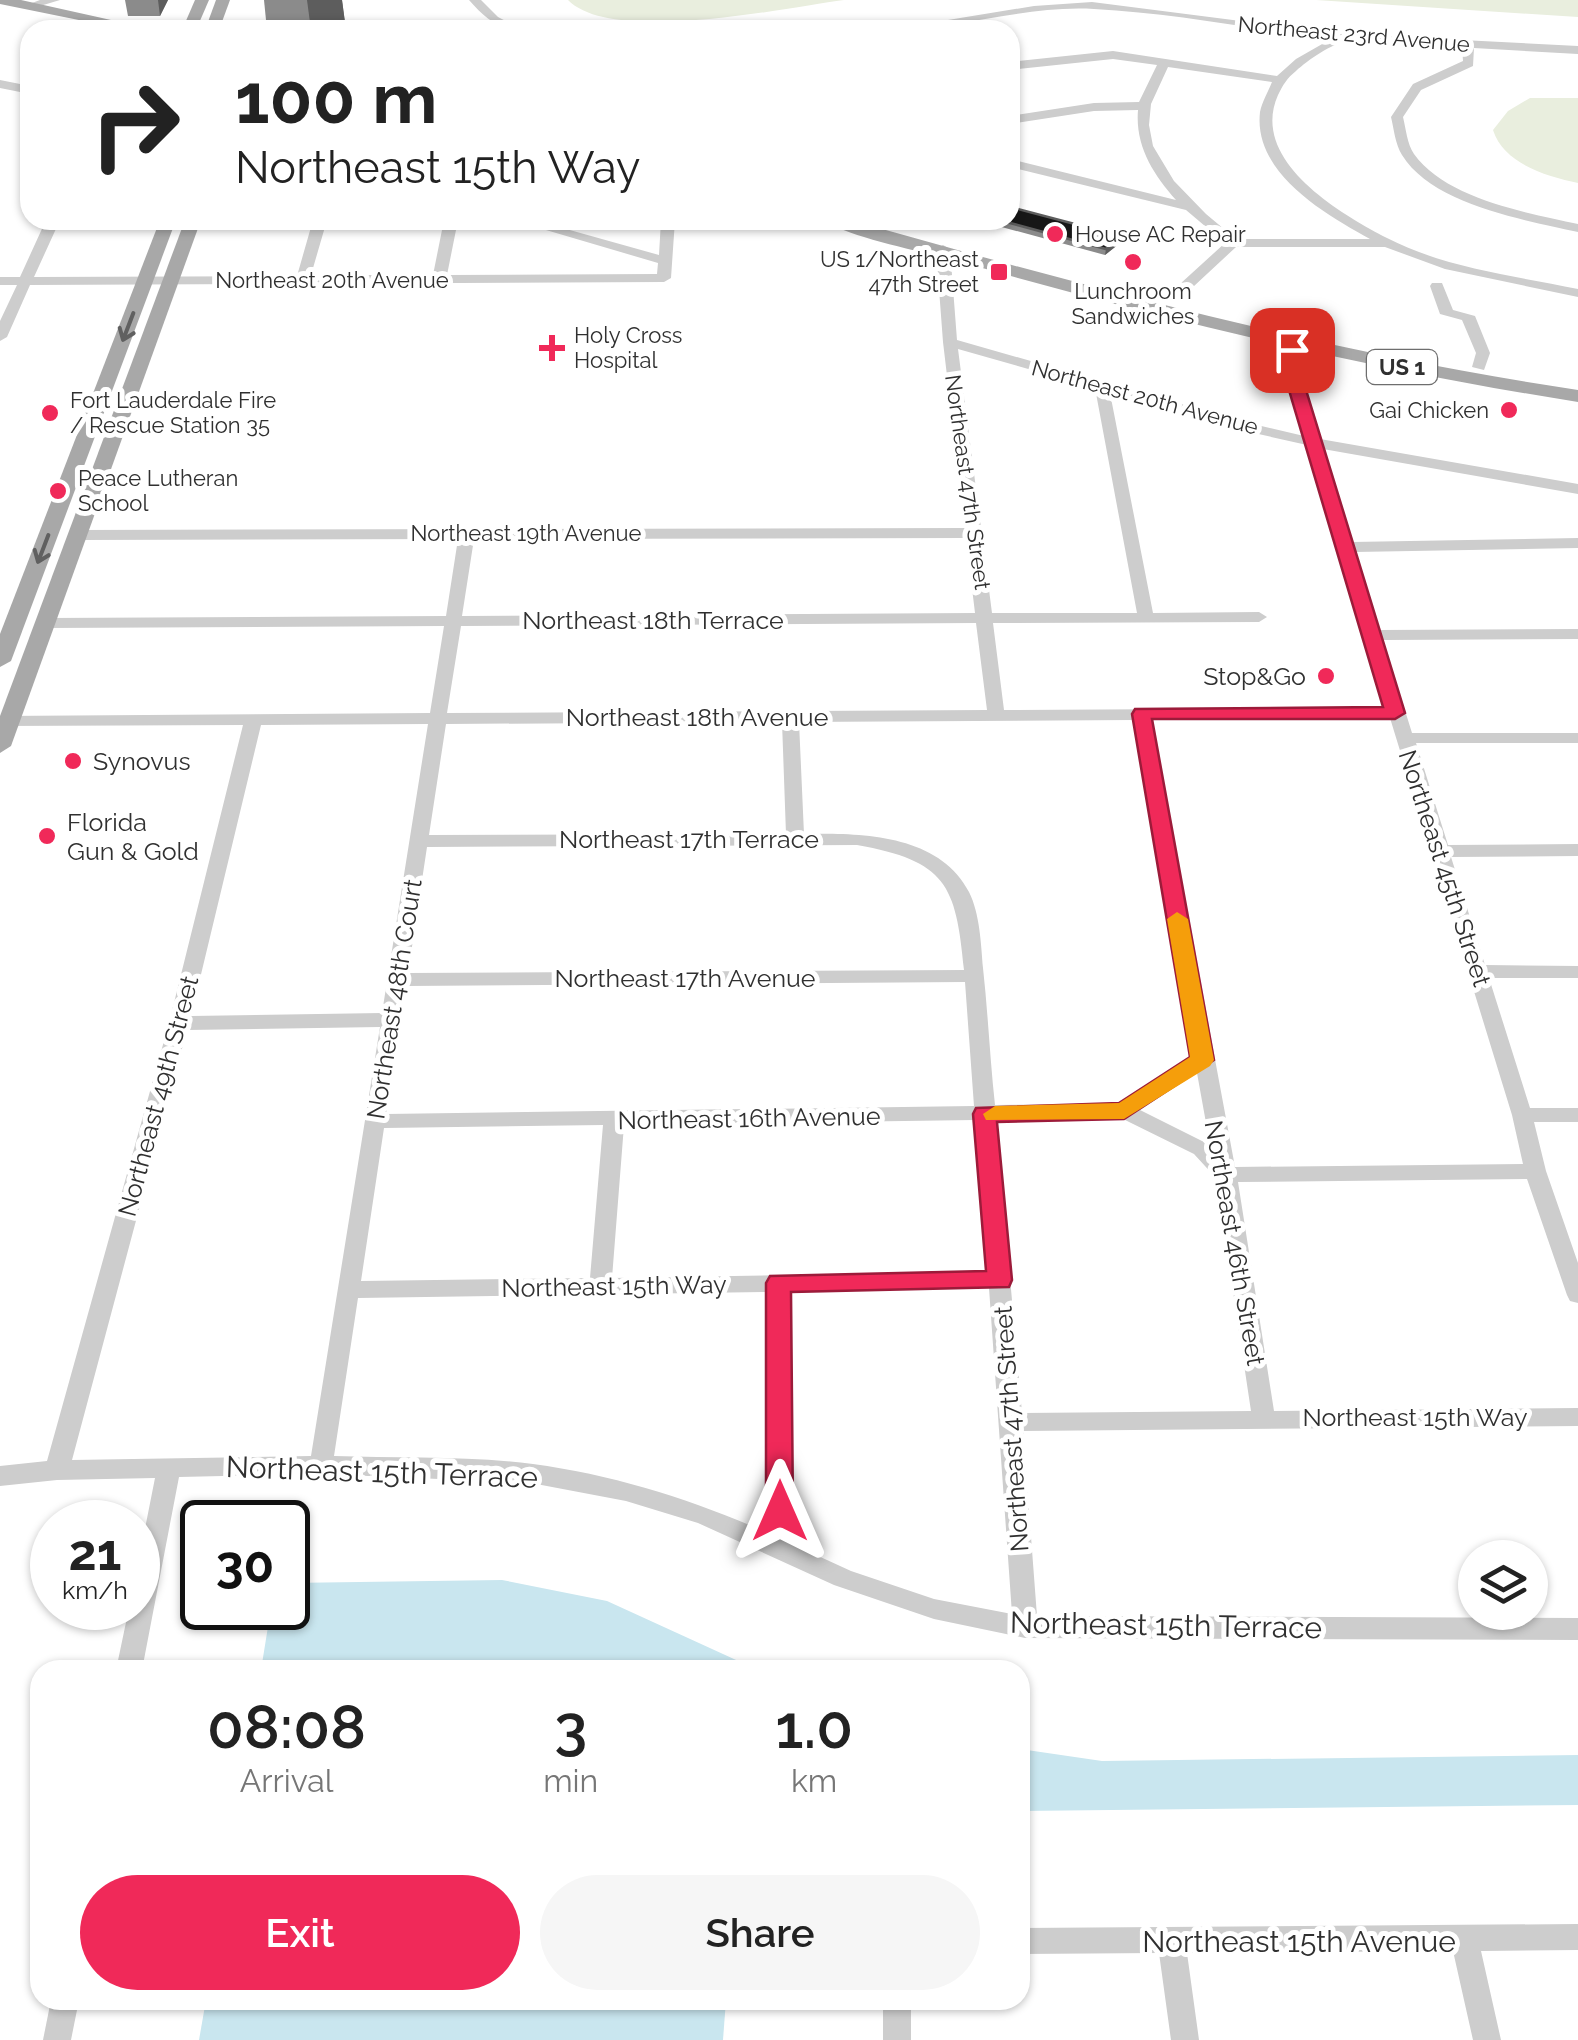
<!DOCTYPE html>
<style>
:root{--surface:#fff;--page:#f6f6f6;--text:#222;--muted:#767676;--accent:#f02959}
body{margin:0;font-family:Raleway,sans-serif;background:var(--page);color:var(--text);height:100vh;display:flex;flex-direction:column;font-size:38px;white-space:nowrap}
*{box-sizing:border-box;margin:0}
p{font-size:32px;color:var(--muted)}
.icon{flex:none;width:55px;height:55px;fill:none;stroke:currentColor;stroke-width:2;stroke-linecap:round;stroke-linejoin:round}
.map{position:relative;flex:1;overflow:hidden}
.details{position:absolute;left:30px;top:1660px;width:1000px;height:350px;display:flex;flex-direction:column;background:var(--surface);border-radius:30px;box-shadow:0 2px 8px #0004}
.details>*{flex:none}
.banner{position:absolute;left:20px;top:20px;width:1000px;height:210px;border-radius:30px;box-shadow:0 2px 8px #0004;background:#fff;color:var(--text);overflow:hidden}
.fabs{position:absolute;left:1458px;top:1540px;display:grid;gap:20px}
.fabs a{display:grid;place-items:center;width:90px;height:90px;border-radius:50%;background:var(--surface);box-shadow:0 2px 8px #0004;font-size:50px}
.speed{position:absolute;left:30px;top:1500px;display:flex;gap:20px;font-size:50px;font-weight:700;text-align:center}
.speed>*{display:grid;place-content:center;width:130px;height:130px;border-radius:50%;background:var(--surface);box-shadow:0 2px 8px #0004;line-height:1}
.speed small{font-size:25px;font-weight:400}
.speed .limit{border:5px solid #111;border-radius:15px;background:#fff;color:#111}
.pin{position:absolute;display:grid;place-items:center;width:85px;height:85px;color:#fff;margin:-42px;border-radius:20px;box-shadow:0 5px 15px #0006}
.me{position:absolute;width:110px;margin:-55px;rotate:0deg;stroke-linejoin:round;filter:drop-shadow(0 0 8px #0008)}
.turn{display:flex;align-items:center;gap:35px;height:210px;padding:0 50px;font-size:45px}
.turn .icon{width:130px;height:130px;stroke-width:2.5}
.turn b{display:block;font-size:70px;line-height:85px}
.eta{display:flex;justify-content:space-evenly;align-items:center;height:170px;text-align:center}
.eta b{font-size:60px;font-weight:600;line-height:70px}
.action{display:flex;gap:20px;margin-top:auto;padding:20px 50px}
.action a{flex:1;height:115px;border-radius:60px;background:var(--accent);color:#fff;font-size:40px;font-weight:600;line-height:115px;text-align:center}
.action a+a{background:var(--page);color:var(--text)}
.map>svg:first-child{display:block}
</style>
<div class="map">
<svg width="1578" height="2040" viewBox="0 0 1578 2040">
<rect width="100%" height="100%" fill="#fff"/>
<g fill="#e9eede">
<path d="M568,0H844C784,8 612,45 568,0Z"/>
<path d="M1316,0H1578V17Z"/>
<path d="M1530,98H1578V183C1546,176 1504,164 1493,130L1508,111Z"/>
</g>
<g fill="#c9e6ef">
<path d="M502,1580L607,1601L758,1670H261L271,1608H288V1583Z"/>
<path d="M1020,1749L1102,1761L1578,1755V1805L1020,1811Z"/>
<path d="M206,2000H726L723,2040H199Z"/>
</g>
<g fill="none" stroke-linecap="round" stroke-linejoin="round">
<g fill="#cdcdcd" fill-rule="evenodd">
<path d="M40,0H60L30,9L24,6Z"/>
<path d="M469,0H481L498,17L523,30C498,30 485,18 469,0Z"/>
<path d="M1092,2L1343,34L1578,46V54L1474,48L1473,66L1421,90L1403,117C1406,129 1407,144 1414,154C1446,199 1528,213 1578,224V232C1525,220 1433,205 1402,155C1395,144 1394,129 1391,117L1413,84L1463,61L1462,47C1431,45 1377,37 1348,41C1332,43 1308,60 1296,71C1287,78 1283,85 1278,95C1249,160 1339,213 1387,238C1445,268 1515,276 1578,289V297L1445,269L1385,247H1236L1179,300H1169V294L1225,243L1186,210L1010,167V159L1176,200C1153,174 1135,146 1138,110L1094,111L1010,124V116L1094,103L1139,102L1157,65L1113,59L1010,70V62L1113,51L1277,76L1296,59L1331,39C1253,29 1173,13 1094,9C1025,5 956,30 887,30L1034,6ZM1168,67L1272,82C1268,92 1262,102 1260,112C1253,173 1325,214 1370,239H1236L1206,214L1174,181L1153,146L1149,125L1151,104Z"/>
<path d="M0,80L30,86V94L0,88Z"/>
<path d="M46,220H60L34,277L297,276L313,220H327L311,275H433L444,220H458L447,275L657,274L658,263L512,220H534L659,255L661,220H675L671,278L664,282L30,285L7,337L0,341V321L17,285H0V277H20Z"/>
<path d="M943,245L950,249L957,340L1244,422L1304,436L1287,380L1284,344L1308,328L1315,332L1298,345L1301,380L1320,439L1578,484V494L1323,449L1352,542L1578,538V548L1355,552L1380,630L1578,629V639L1383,640L1412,733H1578V743H1416L1448,845L1578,844V856L1451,857L1485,965L1578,966V978H1489L1530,1108H1578V1122H1534L1546,1171L1578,1263V1303L1570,1301L1567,1295L1527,1179L1238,1182L1274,1411L1578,1408V1426L1023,1431L1037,1616L1578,1618V1640L1025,1638L934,1619L834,1585L698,1523L626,1501L531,1483L321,1474L179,1477L142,1670H116L129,1608H138V1564L155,1478L57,1480L0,1486V1466L47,1461L169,1023L243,725L0,726V716L430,713L444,626L47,628L39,623L47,618L446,616L458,539L78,540L70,535L78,530L965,528L943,342L936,249ZM958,349L1095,388L1137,613H992ZM1110,393L1236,429L1307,445L1387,708L1004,710L993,623L1259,622L1267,617L1259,612L1153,613ZM966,538L975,613L462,616L474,539ZM976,623L987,710L447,713L461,626ZM1390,718L1512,1115L1523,1164L1235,1167L1152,720ZM1134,720L1194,1056L1120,1104L995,1105C990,1060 988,1013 983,968C981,944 980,914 969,892C939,834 861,833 804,834L799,722ZM782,722L786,834L429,835L446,724ZM428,724L382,1013L191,1016L261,725ZM857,845C946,861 956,884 964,970L408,973L427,847ZM965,982L974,1106L386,1114L406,986ZM380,1027L311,1456L72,1460L187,1030ZM1197,1073L1210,1145L1140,1110ZM1121,1118L1194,1154L1216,1178L1251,1411L1022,1413L996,1120ZM975,1120L987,1272L612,1278L624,1125ZM603,1125L590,1278L361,1281L384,1128ZM989,1288L1012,1614L934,1599L851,1571L792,1544L790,1291ZM768,1292V1533C693,1500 615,1475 533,1464C472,1456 397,1458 334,1456L358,1298Z"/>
<path d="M1432,283H1442L1453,310L1475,316L1490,353L1484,370L1472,367L1476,353L1462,320L1440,314L1430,286Z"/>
<path d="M1578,1924V1950L1481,1951L1501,2040H1473L1453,1951L1187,1953L1199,2040H1171L1159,1953L1020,1954V1928Z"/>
<path d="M51,2000H79L71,2040H43Z"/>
<rect x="883" y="2000" width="28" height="40"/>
</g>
<g fill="#a8a8a8" fill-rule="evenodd">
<path d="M0,0H21L156,30H128L0,4Z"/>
<path d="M195,0H209L196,30H182Z"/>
<path d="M216,0H230L219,30H205Z"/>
<path d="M160,220H176L11,661L0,667V634Z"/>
<path d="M185,220H201L11,746L0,753V716Z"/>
<path d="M824,220H850C1091,288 1330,353 1578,390V402C1369,369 1165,320 961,262C930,253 845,237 824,220Z"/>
</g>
</g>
<g fill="#8b8b8b">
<path d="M125,0H168L160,16H128Z"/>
<path d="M264,0H342L346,30H277L266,20Z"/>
<path d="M976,220H1010L1120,236V243L1105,255Z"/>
</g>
<g fill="#5d5d5d">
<path d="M158,0H168L160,16Z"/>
<path d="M307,0H342L346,30H311Z"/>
<path d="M1120,236V243L1105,255L1106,249Z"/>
</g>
<path fill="#171717" stroke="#5d5d5d" stroke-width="2.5" d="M1010,207L1120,236L1106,249L999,220H1010Z"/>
<defs><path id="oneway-shaft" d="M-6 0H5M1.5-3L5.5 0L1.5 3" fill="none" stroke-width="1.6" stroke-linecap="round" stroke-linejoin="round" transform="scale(2.5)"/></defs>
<g stroke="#606060">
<use href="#oneway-shaft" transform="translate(128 327) rotate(111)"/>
<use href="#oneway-shaft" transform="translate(43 549) rotate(111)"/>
</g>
<path fill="#f02959" stroke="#9c1b3a" stroke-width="2.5" d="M1292,345L1300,350L1303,380L1405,713L1395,719H1152L1214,1060L1124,1119L997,1122L1012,1280L1009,1287L791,1292L793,1511L789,1519L780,1522L770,1519L766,1511V1283L770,1276L986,1271L973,1114L976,1108L1119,1103L1190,1057L1132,714L1135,709L1383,707L1286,380L1283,350Z"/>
<path fill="#f59e0b" d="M1177,912L1188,919L1214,1060L1210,1066L1124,1119L986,1120L983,1114L995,1106L1119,1103L1190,1057L1167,919Z"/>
<g fill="#f02959" stroke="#fff" stroke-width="4">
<circle cx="1055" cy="234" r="10"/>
<circle cx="1133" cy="262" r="10"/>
<rect x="989" y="262" width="20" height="20" rx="5"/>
<path d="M547 333h10v10h10v10h-10v10h-10v-10h-10v-10h10z"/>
<circle cx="1509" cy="410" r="10"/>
<circle cx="50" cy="413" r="10"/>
<circle cx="58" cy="491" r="10"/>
<circle cx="1326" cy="676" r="10"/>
<circle cx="73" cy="761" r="10"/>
<circle cx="47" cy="836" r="10"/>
</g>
<g text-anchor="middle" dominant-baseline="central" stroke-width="10" stroke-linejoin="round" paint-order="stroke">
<g font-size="22" fill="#303030" stroke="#fff">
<text transform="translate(1354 34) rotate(5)">Northeast 23rd Avenue</text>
<text x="332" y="280">Northeast 20th Avenue</text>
<text transform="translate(1145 397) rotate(15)">Northeast 20th Avenue</text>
<text transform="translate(968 482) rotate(82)">Northeast 47th Street</text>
<text x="526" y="533">Northeast 19th Avenue</text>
</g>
<g font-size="22" fill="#303030" stroke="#fff" text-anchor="start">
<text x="1075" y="234">House AC Repair</text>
<text x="979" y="259" text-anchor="end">US 1/Northeast<tspan x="979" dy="25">47th Street</tspan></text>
<text x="1133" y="291" text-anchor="middle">Lunchroom<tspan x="1133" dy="25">Sandwiches</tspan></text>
<text x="574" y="335">Holy Cross<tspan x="574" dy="25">Hospital</tspan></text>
<text x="70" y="400">Fort Lauderdale Fire<tspan x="70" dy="25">/ Rescue Station 35</tspan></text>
<text x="1489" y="410" text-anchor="end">Gai Chicken</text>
<text x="78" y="478">Peace Lutheran<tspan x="78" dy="25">School</tspan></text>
</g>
<rect fill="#fff" stroke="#6e6e6e" stroke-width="2.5" x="1367" y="350" width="70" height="34" rx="8"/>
<g font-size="22" font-weight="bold" fill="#303030">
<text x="1402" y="367">US 1</text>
</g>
<g font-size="25" fill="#303030" stroke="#fff">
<text x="653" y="620">Northeast 18th Terrace</text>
<text x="697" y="717">Northeast 18th Avenue</text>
<text x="689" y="839">Northeast 17th Terrace</text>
<text transform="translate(1445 868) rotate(72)">Northeast 45th Street</text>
<text x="685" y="978">Northeast 17th Avenue</text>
<text transform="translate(394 999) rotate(-81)">Northeast 48th Court</text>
<text transform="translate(158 1096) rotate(-75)">Northeast 49th Street</text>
<text transform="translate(749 1118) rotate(-1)">Northeast 16th Avenue</text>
<text transform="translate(1235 1243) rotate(80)">Northeast 46th Street</text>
<text transform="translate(614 1286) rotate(-1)">Northeast 15th Way</text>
<text x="1415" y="1417">Northeast 15th Way</text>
<text transform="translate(1011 1429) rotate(-94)">Northeast 47th Street</text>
</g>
<g font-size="25" fill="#303030" stroke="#fff" text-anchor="start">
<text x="1306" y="676" text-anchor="end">Stop&amp;Go</text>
<text x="93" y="761">Synovus</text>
<text x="67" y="822">Florida<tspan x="67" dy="29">Gun &amp; Gold</tspan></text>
</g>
<g font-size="30" fill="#303030" stroke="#fff">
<text transform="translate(382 1472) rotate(2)">Northeast 15th Terrace</text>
<text transform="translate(1166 1625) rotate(1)">Northeast 15th Terrace</text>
<text x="1299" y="1941">Northeast 15th Avenue</text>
</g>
</g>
</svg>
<div class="fabs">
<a><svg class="icon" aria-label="layers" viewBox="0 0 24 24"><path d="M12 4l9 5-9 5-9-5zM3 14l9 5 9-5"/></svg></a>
</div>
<div class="speed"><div>21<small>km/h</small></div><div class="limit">30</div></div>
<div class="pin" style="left:1292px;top:350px;background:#d93025"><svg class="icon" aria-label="arrive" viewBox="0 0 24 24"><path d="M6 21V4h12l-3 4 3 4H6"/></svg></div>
<svg class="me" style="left:780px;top:1511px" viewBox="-20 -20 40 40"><path d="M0-17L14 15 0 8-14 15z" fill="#f02959" stroke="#fff" stroke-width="4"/></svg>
<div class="banner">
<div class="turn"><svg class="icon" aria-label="right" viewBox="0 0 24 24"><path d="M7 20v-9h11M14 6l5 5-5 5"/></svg><div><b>100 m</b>Northeast 15th Way</div></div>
</div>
<section class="details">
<div class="eta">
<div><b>08:08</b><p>Arrival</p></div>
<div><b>3</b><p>min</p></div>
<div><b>1.0</b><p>km</p></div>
</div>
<div class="action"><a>Exit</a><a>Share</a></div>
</section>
</div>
